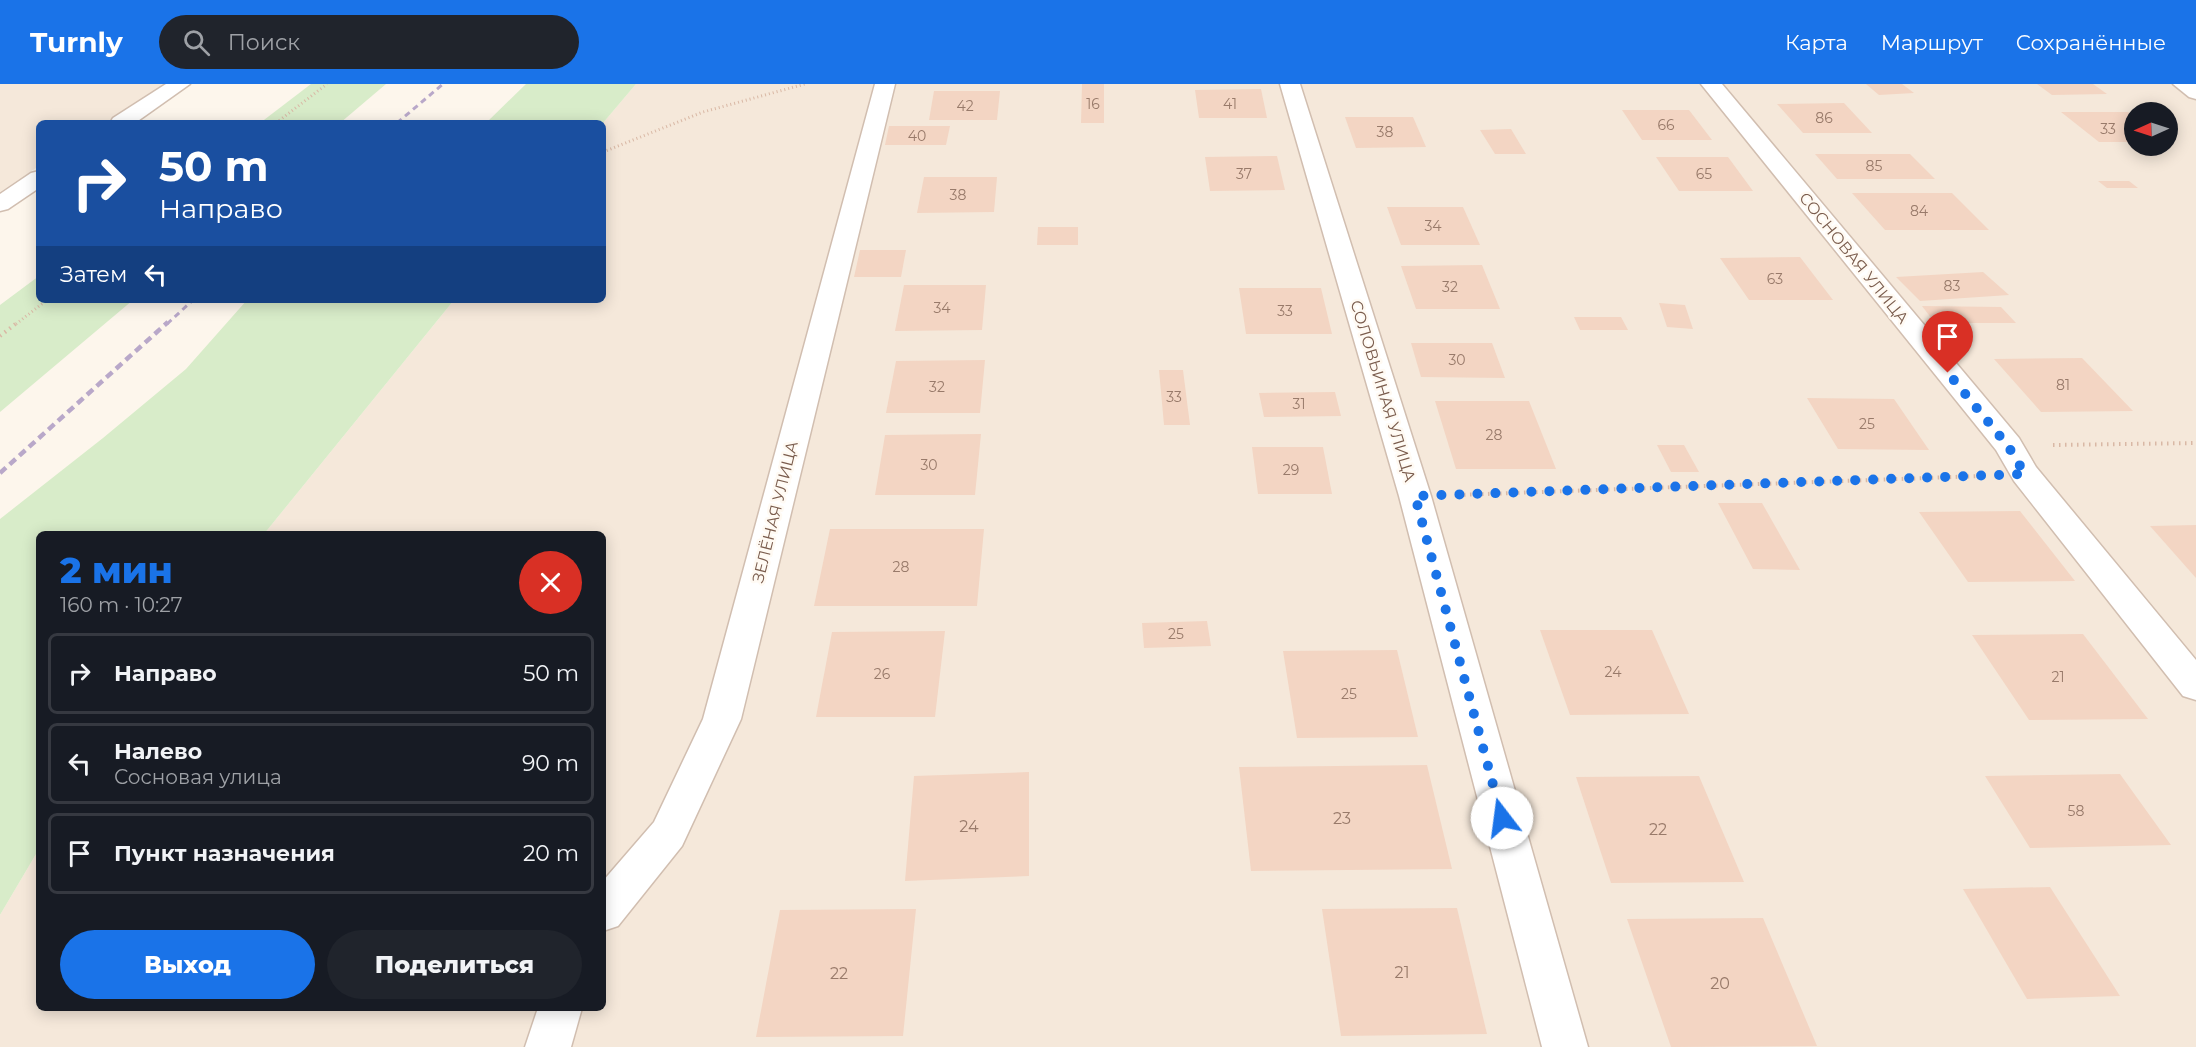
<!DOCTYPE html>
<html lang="ru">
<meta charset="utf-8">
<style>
:root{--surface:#171b24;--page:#20242c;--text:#f1f3f6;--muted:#9ea1a6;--line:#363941;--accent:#1a73e8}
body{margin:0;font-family:Montserrat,sans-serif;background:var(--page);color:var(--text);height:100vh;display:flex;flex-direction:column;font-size:22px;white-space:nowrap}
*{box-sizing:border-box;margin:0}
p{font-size:20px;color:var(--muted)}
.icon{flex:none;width:33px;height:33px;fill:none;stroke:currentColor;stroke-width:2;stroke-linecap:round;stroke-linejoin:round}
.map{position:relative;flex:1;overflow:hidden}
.details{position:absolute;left:36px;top:447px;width:570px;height:480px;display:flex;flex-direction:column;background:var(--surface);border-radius:9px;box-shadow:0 3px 15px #0003}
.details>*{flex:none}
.guide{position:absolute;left:36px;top:36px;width:570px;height:183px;border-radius:9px;box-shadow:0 3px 15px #0003;background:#1a4fa0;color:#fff;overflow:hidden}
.needle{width:39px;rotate:267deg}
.tools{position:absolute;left:2124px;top:18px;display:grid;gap:12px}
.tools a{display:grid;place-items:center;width:54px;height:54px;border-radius:50%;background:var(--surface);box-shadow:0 3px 15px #0003;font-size:30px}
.pin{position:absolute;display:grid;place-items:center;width:51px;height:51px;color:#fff;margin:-62px -26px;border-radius:50% 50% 50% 0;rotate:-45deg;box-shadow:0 0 6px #0007}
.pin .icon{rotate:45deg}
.me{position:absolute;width:66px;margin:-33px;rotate:345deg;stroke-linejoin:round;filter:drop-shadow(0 0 4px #0008)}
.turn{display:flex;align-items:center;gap:21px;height:126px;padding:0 24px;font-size:27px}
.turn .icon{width:78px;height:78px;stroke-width:2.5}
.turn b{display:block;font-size:42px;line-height:51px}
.then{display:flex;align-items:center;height:57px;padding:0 24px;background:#0003;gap:12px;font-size:22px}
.round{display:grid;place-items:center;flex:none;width:63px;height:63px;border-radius:32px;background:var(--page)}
.summary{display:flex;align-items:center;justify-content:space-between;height:102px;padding:0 24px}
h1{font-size:36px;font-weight:800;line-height:45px;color:var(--accent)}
.cta{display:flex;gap:12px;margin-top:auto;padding:12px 24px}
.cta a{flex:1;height:69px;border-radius:36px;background:var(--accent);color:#fff;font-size:24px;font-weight:800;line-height:69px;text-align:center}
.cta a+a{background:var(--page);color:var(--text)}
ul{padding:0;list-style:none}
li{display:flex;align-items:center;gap:18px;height:81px;margin:0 12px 9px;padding:0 12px;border:3px solid var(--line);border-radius:9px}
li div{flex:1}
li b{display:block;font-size:22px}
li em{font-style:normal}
header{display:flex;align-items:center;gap:36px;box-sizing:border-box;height:84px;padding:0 30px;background:var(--accent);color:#fff}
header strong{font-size:28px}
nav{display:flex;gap:33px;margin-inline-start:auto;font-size:21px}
.search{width:420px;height:54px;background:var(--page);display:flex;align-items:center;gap:15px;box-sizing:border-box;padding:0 21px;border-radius:33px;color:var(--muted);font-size:22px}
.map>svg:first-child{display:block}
</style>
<header>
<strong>Turnly</strong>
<div class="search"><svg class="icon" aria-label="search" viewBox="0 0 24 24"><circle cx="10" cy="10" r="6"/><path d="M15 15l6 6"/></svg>Поиск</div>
<nav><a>Карта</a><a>Маршрут</a><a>Сохранённые</a></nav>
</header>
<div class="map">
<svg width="2196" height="963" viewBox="0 0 2196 963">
<rect width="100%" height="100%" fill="#fdf6ec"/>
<g fill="#f5e8da" fill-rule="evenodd">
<path d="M0,0H164L105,39H39V82L0,108Z"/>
<path d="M636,0H2196V963H0V831L39,765V924H603V450H264L454,216H603V39ZM2134,28H2168V62H2134Z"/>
</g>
<g fill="#d8ecc9">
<path d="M311,0H386L340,39H260Z"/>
<path d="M526,0H636L603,39H486Z"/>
<path d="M39,192V216H133L0,328V221Z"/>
<path d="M247,216H454L264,450H39V765L0,831V435L103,354L186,285Z"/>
</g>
<g fill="#f3d5c3">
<path d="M1082,0H1104V39H1081Z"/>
<path d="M1866,0H1902L1914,9L1879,11Z"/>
<path d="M2037,0H2093L2107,10L2052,11Z"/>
<path d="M1261,5L1267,34H1199L1195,6Z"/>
<path d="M934,7H1000L997,36H929Z"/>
<path d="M1844,19L1872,49H1803L1777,20Z"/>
<path d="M1622,26H1689L1712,56H1642Z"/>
<path d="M2061,28H2128L2134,32V58H2099Z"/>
<path d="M1345,33H1413L1426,63L1356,64Z"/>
<path d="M889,42H950L946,61H885Z"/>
<path d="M1511,45L1526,70H1495L1480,46Z"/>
<path d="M1815,70H1910L1935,95H1837Z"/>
<path d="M1277,72L1285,106L1210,107L1205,73Z"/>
<path d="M1656,73H1728L1753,107H1679Z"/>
<path d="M924,93H997L994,128L917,129Z"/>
<path d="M2098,97H2129L2138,104H2107Z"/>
<path d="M1852,109H1952L1989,146H1885Z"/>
<path d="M1387,123H1463L1480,161H1401Z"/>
<path d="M1038,143H1078V161H1037Z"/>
<path d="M860,166H906L901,193H854Z"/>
<path d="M1800,173L1833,216H1749L1720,174Z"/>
<path d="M1482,181L1500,225H1416L1401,182Z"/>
<path d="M1983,188L2009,211L1920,217L1896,193Z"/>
<path d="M904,201H986L982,246L895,247Z"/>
<path d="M1239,204H1321L1332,250H1246Z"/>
<path d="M1659,219L1685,221L1693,245L1667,243Z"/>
<path d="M1922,222L2001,223L2016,239H1935Z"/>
<path d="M1574,233H1621L1628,246H1580Z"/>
<path d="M1411,259H1492L1505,294L1421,293Z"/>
<path d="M2082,274L2133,327L2041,328L1994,275Z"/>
<path d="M985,276L980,329H886L896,277Z"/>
<path d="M1159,286H1183L1190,341H1164Z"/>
<path d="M1335,308L1341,332L1264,333L1259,309Z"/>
<path d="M1807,314L1894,315L1929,366L1838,365Z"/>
<path d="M1435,317H1529L1556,385H1456Z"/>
<path d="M981,350L975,411H875L885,351Z"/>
<path d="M1657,361H1684L1699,388H1671Z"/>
<path d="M1252,363H1323L1332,410H1258Z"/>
<path d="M1718,419H1762L1800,486L1753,485Z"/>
<path d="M2020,427L2075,497L1968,498L1919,428Z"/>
<path d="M2196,441V494L2150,442Z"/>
<path d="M830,445H984L977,522H814Z"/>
<path d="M1207,537L1211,562L1144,564L1142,539Z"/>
<path d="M1540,546H1652L1689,630L1570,631Z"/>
<path d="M945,547L935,633H816L832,548Z"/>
<path d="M2083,550L2148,635L2029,636L1972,551Z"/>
<path d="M1397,566L1418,653L1297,654L1283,567Z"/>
<path d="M1427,681L1452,785L1251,787L1239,683Z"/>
<path d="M1029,688V792L905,797L914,692Z"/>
<path d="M2120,690L2171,761L2030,764L1985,692Z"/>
<path d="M1699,692L1744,798L1611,799L1576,693Z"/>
<path d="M2050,803L2120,912L2027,915L1963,805Z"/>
<path d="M1457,824L1487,950L1341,952L1322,825Z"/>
<path d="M916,825L903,952L756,953L780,826Z"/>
<path d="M1763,834L1817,962L1671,963L1627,835Z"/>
</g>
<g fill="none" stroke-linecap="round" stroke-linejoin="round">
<g stroke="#d1beb0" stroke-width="3">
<g id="minor">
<path d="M166,0H190L135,39H110L113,34Z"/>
<path d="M875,0H895L741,635L682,762L618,842L603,847V797L654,738L703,635Z"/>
<path d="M1280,0H1300L1431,412L1588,963H1542L1399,412Z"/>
<path d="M1701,0H1722L2019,354L2036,383L2196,576V616L2183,612L2014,397L1996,366Z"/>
<path d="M39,87V104L8,125L0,127V110L31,89Z"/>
<path d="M538,924H582L571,963H525Z"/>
</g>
</g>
<g stroke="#d1beb0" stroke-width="3">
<path id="tertiary" d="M2173,0H2196V15L2189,13Z"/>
</g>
<g stroke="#d9b8a5" stroke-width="3" stroke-dasharray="1 3" stroke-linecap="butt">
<path d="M276,39L327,0"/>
<path d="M603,68L703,28L805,0"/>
<path d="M16,240L47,216"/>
</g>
<g stroke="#d9b8a5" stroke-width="4" stroke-dasharray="1.5 4.5" stroke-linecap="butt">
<path d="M0,252L18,238"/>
<path d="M2053,361L2196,359"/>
<path d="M1458,411L1981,392"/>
</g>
<use href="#minor" fill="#fff" fill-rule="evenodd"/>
<use href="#tertiary" fill="#fff" fill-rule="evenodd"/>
<g stroke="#b9a8c9" stroke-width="3" stroke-dasharray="6 4.5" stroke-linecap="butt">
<path d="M397,39L443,0"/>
<path d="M167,240L193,216"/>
</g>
<path stroke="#b9a8c9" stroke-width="4.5" stroke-dasharray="8 5" stroke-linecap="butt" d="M0,389L168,238"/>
</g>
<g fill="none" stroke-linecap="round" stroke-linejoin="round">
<path stroke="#1a73e8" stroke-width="10" stroke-dasharray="0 18" d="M1502,734L1415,412L2025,390L2008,362L1948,289"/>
</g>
<g text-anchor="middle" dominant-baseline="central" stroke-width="5" stroke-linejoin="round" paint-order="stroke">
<g font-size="14" fill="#987a6a">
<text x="1093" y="20">16</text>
<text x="1230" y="20">41</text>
<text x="965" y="22">42</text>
<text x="1824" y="34">86</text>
<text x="1666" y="41">66</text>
<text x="2108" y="45">33</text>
<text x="1385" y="48">38</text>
<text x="917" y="52">40</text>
<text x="1874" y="82">85</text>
<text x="1244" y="90">37</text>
<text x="1704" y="90">65</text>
<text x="958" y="111">38</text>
<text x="1919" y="127">84</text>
<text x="1433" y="142">34</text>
<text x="1775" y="195">63</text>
<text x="1952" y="202">83</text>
<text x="1450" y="203">32</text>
<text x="942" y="224">34</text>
<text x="1285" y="227">33</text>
<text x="1457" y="276">30</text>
<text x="2063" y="301">81</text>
<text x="937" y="303">32</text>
<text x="1174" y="313">33</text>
<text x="1299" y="320">31</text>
<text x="1867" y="340">25</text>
<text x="1494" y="351">28</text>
<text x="929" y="381">30</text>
<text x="1291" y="386">29</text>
<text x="901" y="483">28</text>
<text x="1176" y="550">25</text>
<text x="1613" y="588">24</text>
<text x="882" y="590">26</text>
<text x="2058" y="593">21</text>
<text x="1349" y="610">25</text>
<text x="2076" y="727">58</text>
</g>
<g font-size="16" fill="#7a5c4d" stroke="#fffaf3">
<text transform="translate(1854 174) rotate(51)">СОСНОВАЯ УЛИЦА</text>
<text transform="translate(1383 307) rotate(73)">СОЛОВЬИНАЯ УЛИЦА</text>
<text transform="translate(775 428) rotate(-76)">ЗЕЛЁНАЯ УЛИЦА</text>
</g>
<g font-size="16" fill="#987a6a">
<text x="1342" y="734">23</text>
<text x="969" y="742">24</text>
<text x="1658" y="745">22</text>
<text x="1402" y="888">21</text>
<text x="839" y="889">22</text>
<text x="1720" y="899">20</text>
</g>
</g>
</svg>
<div class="tools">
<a><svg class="needle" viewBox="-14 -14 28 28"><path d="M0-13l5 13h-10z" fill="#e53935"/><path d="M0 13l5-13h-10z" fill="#9ea1a6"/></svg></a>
</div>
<div class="pin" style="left:1948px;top:289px;background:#d93025"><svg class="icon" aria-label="arrive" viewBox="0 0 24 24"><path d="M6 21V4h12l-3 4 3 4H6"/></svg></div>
<svg class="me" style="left:1502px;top:734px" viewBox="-20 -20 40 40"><circle r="19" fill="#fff"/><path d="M0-13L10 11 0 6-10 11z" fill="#1a73e8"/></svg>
<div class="guide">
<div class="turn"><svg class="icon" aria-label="right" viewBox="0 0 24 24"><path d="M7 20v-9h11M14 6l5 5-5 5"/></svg><div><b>50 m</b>Направо</div></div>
<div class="then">Затем<svg class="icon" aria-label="left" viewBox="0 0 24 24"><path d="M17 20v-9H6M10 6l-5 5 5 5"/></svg></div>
</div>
<section class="details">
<div class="summary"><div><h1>2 мин</h1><p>160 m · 10:27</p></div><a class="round" style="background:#d93025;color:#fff"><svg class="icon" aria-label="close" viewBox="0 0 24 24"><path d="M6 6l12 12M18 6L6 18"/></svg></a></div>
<ul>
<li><svg class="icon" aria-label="right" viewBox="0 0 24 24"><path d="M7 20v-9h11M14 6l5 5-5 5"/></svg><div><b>Направо</b></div><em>50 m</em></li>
<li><svg class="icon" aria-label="left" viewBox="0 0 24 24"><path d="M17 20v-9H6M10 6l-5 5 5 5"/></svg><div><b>Налево</b><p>Сосновая улица</p></div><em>90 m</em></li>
<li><svg class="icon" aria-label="arrive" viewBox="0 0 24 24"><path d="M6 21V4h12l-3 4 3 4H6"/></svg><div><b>Пункт назначения</b></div><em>20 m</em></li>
</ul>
<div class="cta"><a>Выход</a><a>Поделиться</a></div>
</section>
</div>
